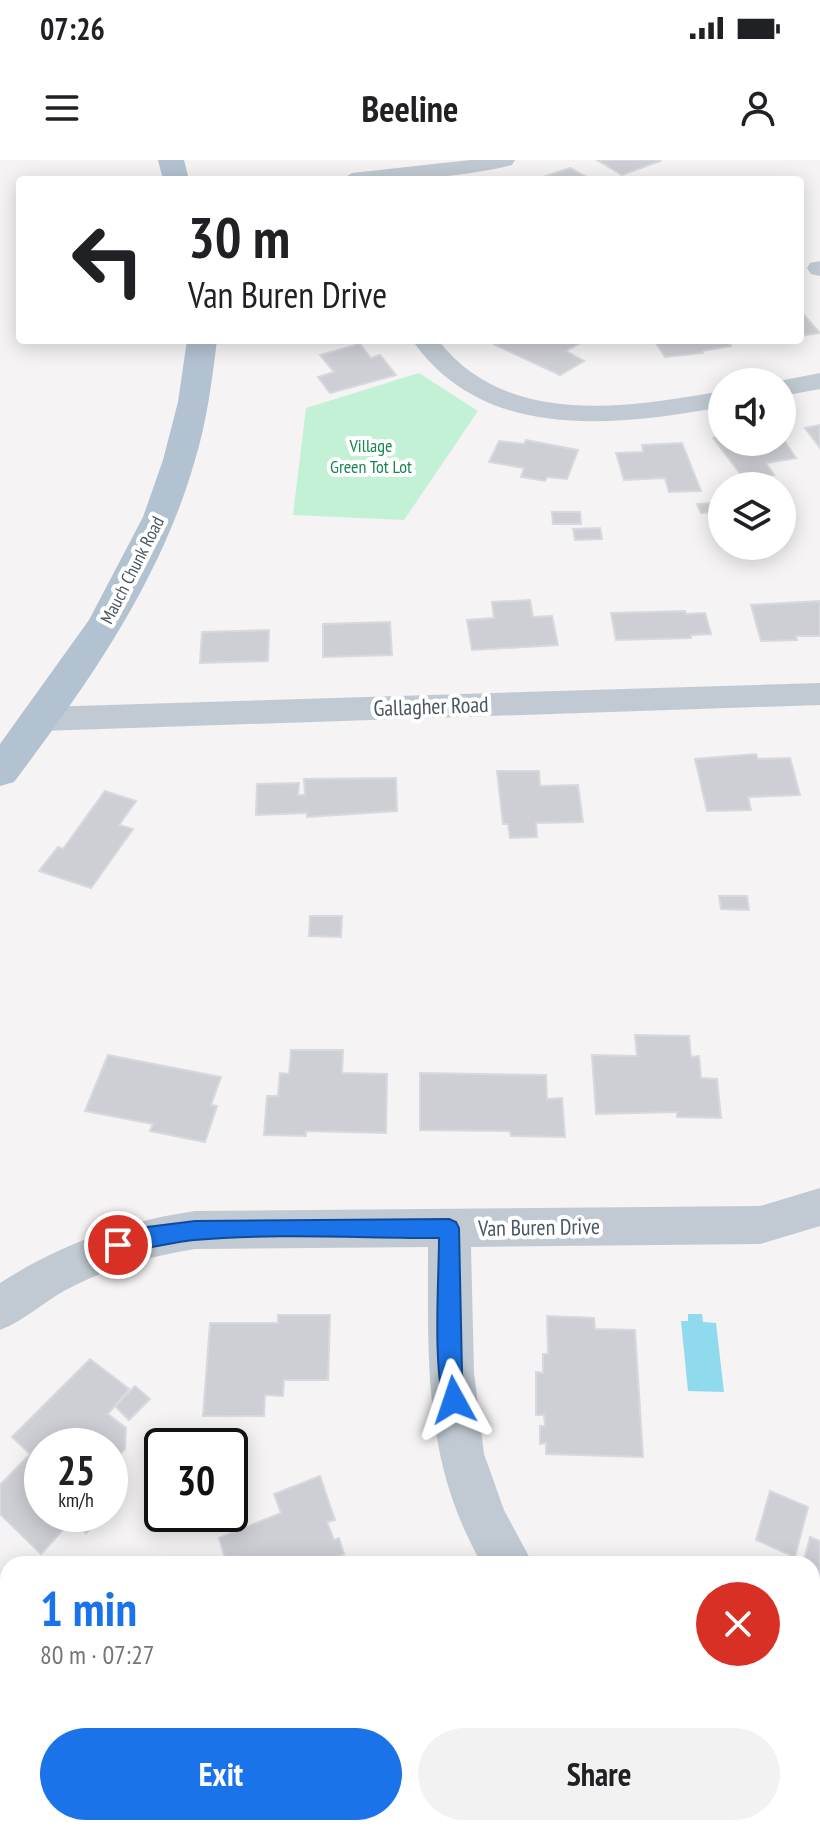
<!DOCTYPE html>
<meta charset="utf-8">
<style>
:root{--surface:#fff;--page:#f2f2f2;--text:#202124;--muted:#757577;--accent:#1a73e8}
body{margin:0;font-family:"PT Sans Narrow",sans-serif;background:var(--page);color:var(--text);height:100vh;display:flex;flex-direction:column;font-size:30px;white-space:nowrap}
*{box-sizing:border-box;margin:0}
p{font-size:26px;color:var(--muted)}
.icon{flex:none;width:44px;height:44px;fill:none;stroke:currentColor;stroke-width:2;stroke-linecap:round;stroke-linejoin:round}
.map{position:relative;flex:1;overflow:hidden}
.details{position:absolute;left:0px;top:1396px;width:820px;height:280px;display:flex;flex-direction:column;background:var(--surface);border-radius:24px 24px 0 0;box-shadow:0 4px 20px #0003}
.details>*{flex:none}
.guide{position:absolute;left:16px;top:16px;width:788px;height:168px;border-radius:8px;box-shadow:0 4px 20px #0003;background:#fff;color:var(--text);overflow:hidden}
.buttons{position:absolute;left:708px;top:208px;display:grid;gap:16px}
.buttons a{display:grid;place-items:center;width:88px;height:88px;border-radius:50%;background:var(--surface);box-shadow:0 4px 20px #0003;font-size:40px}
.speed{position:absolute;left:24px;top:1268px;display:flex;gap:16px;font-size:40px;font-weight:700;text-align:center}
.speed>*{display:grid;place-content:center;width:104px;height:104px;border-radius:50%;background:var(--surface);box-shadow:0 4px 20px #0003;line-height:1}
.speed small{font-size:20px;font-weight:400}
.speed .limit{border:4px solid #111;border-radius:12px;background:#fff;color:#111}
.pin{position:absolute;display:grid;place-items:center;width:68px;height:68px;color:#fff;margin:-34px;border:4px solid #fff;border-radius:50%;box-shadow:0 2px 8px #0007}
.me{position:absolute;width:88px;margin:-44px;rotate:355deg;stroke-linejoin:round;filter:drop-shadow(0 0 6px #0008)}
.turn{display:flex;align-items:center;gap:28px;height:168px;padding:0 40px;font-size:36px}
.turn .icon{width:104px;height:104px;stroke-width:2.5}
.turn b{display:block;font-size:56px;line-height:68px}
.round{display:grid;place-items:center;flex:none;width:84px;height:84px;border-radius:42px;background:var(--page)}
.summary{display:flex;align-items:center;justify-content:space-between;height:136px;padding:0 40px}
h1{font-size:48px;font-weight:600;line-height:60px;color:var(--accent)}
.action{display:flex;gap:16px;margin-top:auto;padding:16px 40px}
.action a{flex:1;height:92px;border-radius:48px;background:var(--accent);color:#fff;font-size:32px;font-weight:600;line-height:92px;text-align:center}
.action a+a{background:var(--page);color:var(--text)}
.status{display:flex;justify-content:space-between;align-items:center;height:56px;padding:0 40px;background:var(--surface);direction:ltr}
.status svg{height:22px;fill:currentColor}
header{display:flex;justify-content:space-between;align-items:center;height:104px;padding:0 40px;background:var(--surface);font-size:36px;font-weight:600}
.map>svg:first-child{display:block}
</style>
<div class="status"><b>07:26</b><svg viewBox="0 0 49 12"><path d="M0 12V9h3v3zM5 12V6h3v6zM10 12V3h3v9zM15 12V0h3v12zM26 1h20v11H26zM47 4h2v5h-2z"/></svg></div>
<header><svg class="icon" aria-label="menu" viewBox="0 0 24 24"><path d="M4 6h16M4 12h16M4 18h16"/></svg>Beeline<svg class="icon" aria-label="person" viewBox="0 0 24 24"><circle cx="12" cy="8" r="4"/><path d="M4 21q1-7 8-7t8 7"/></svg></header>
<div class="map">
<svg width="820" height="1676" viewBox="0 0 820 1676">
<rect width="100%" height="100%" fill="#f5f3f3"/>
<path fill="#c3f1d5" d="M419,213L478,251L404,360L293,355L306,248Z"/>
<path fill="#90daee" d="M688,1154H702L703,1162L716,1163L724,1232L688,1231L681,1161H688Z"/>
<g fill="#cdcfd5" stroke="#d7d9de" stroke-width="2">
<path d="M597,0H659L660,1L622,15Z"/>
<path d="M570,8L590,19H537Z"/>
<path d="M803,154L820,173L800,176V155Z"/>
<path d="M504,180H578L582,182L566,191L584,201L560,215L495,185Z"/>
<path d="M654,180H727L731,186L702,191L703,193L665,197Z"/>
<path d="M360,184L371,198L380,195L396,215L330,233L318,217L334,212L320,195Z"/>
<path d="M820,265V288L805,268Z"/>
<path d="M722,276V282H782V277L796,298L766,303L774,315L745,320L713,278Z"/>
<path d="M526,280L578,290L567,319L547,317L545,321L521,317L524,308L489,302L499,281L524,284Z"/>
<path d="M682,283L701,331L669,332L665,318L624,320L616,293L643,292L642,285Z"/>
<path d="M719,342L722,352L701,353L697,344Z"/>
<path d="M552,352H580L581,364H553Z"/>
<path d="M600,368L602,379L575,380L573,369Z"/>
<path d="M530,440L533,457L552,456L558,485L472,490L467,460L494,458L492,442Z"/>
<path d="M820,441V476H796L797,480L761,481L751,445Z"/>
<path d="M685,451L686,454L705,453L711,474L691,475V478L616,480L611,453Z"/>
<path d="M390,462L392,495L323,497V464Z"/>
<path d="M269,470L268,501L200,503L202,472Z"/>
<path d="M756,594L758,599L790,598L800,635L748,637L751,650L707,651L695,599Z"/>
<path d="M497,611H539L540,626L578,625L583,662L536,663L537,677L510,678L508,664H503Z"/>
<path d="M396,618L397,651L307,657V653L256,655L257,624L299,623L298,635H305L304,619Z"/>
<path d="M105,631L136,641L119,665L133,669L91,728L39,711L58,687L63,689Z"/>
<path d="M719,736H747L749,750L721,749Z"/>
<path d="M310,756H342L341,777L309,776Z"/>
<path d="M635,875L689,876L691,897L699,896L701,918L717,919L721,958L677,957V952L596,954L592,895L637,896Z"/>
<path d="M291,890H343L342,913L387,914L386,973L306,971V976L264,975L267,936H278L280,913L289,914Z"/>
<path d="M108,895L221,917L211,945L217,946L205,982L150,971L153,964L85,951Z"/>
<path d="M420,913L546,915L547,939L562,938L565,977L511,976L510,971L420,970Z"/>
<path d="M278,1155H330L328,1220H284L283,1236L265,1235L264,1256H203L210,1163H278Z"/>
<path d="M547,1156L594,1158L595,1169L635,1170L643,1297L546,1294V1283L540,1284V1266H545L544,1255H536V1212L543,1213V1194H548Z"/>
<path d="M90,1199L129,1229L108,1254L126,1268L125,1289L110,1305V1286H42V1354H104L86,1373L72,1360L41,1394L0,1354V1325L30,1294L12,1277Z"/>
<path d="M135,1226L150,1239L129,1260L115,1246Z"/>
<path d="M320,1316L335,1360L327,1362L334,1380L339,1378L344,1394L339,1396L342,1404H227L219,1378L281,1353L274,1334Z"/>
<path d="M770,1331L808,1347L795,1397L756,1380Z"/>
<path d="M810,1377L820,1381V1472L812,1468V1404H803Z"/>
<path d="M0,1460L8,1464V1504L1,1507Z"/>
<path d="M395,1668H430L423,1676H402Z"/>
<path d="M530,1668H633L649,1676H527Z"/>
</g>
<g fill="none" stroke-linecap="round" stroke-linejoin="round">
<g fill="#c1cad2" fill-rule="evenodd">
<path d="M470,0H515L512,5C455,19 399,20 341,20L352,13Z"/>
<path d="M820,101V116L811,114L807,108L810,103Z"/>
<path d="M412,180H438C506,268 627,248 722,231V247C615,266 484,283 412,180Z"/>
<path d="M820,213V229L782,236V222H774Z"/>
<path d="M820,523V545L42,571L30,567L26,559L30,551L42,547Z"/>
<path d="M820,1028V1066L760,1084L471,1087L474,1213L484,1294L504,1350L533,1404H482C423,1302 428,1201 428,1087L195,1089C148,1097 106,1108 64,1131C42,1143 24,1161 0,1170V1123L8,1118C66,1082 127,1061 195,1051L760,1046Z"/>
<path d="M812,1589L820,1592V1645L812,1642Z"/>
</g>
<g fill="#b3c2d1" fill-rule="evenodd">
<path d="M158,0H184L189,20H163Z"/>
<path d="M187,180H217C212,220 207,261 195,300C161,420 88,524 14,622L0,626V584L89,460L143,357L163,300L178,242Z"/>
</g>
</g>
<path fill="#1a73e8" stroke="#114b97" stroke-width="2" d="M449,1059L456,1062L459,1068L462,1213L465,1240L462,1248L454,1251L446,1248C432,1214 439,1118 439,1078C359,1078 274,1073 194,1080C178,1081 119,1095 111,1092L108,1085L111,1079L147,1067L195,1061Z"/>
<g text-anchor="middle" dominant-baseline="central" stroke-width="8" stroke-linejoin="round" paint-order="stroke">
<g font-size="18" fill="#17864f" stroke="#fff">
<text x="371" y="285">Village<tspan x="371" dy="21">Green Tot Lot</tspan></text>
</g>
<g font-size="18" fill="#4a5661" stroke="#fff">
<text transform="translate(132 410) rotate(-63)">Mauch Chunk Road</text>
</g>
<g font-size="22" fill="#4a5661" stroke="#fff">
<text transform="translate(431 546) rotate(-2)">Gallagher Road</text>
<text transform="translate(539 1067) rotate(-1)">Van Buren Drive</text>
</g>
</g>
</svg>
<div class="buttons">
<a><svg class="icon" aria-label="sound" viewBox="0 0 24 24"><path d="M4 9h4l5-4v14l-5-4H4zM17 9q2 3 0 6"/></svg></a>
<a><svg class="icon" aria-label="layers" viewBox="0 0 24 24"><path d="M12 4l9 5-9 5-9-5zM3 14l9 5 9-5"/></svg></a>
</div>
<div class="speed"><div>25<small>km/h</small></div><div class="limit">30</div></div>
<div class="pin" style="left:118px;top:1085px;background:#d93025"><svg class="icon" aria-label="arrive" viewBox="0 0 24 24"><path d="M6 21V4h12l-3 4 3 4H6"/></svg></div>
<svg class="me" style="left:454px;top:1240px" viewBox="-20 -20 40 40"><path d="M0-17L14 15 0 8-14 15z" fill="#1a73e8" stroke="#fff" stroke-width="4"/></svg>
<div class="guide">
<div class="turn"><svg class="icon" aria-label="left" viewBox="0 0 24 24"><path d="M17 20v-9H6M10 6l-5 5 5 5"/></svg><div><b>30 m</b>Van Buren Drive</div></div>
</div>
<section class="details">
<div class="summary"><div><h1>1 min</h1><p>80 m · 07:27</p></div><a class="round" style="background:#d93025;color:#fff"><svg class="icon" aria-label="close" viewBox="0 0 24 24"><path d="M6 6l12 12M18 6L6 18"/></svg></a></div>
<div class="action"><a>Exit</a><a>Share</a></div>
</section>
</div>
